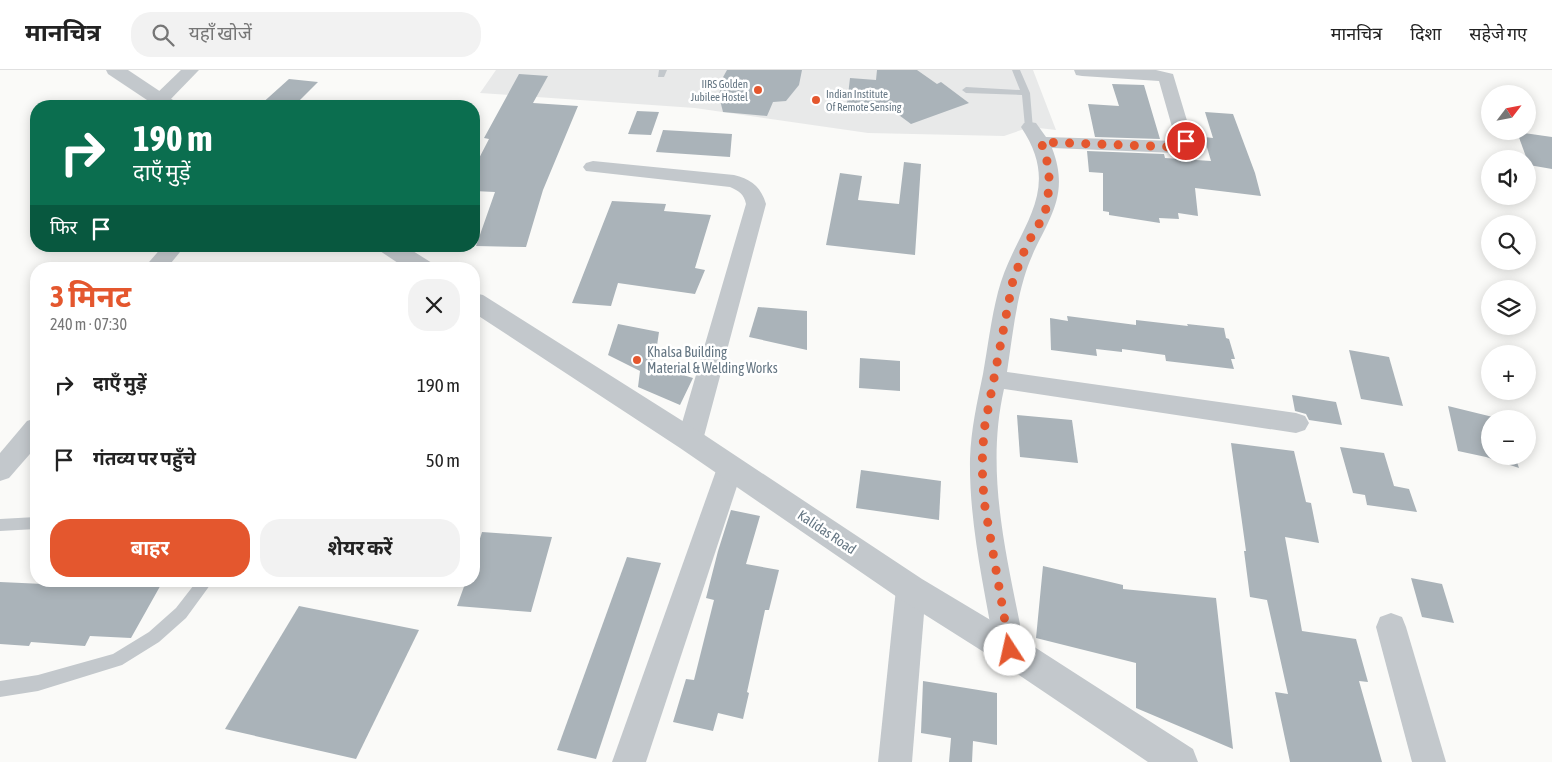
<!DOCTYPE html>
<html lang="hi">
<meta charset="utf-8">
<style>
:root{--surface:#fff;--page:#f2f2f2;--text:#222;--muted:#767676;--line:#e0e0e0;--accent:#e4572e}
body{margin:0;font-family:"Asap Condensed","Noto Sans Devanagari",sans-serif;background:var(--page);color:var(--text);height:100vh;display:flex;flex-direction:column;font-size:19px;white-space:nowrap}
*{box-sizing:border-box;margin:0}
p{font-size:16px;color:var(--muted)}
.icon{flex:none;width:28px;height:28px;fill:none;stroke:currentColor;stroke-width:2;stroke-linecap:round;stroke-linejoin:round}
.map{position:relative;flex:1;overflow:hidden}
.panel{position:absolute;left:30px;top:192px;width:450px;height:325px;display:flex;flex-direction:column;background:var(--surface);border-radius:20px;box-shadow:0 2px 12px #0003}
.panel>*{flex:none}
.guide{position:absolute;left:30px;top:30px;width:450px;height:152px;border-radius:20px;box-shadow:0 2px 12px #0003;background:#0b6e4f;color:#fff;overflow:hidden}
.needle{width:32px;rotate:58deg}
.buttons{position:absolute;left:1481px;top:15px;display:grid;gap:10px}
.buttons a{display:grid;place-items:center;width:55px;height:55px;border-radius:50%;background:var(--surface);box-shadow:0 2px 12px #0003;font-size:25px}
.pin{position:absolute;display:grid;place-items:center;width:42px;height:42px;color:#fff;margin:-21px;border:2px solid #fff;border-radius:50%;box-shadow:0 1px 5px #0007}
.me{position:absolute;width:55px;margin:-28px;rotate:350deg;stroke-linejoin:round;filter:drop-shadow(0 0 4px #0008)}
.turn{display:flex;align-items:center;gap:18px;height:105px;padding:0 20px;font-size:22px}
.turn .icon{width:65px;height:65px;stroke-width:2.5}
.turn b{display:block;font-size:35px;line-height:42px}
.then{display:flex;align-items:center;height:48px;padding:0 20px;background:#0003;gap:10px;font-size:19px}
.round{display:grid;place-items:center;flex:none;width:52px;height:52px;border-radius:20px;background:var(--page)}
.head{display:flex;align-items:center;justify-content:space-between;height:85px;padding:0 20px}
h1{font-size:30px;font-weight:700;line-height:38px;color:var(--accent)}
.action{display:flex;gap:10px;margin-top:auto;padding:10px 20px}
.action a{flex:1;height:58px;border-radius:20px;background:var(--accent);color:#fff;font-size:20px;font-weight:700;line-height:58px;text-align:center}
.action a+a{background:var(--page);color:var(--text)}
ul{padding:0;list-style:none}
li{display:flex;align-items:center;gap:15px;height:75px;padding:0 20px}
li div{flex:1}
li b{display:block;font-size:19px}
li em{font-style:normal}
header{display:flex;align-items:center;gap:30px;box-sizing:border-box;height:70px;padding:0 25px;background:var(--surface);border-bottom:1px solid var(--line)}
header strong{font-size:24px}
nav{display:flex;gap:28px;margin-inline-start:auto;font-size:18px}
.search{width:350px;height:45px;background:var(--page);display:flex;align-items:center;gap:12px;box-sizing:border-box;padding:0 18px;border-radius:20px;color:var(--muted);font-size:19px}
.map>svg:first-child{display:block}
</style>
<header>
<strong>मानचित्र</strong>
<div class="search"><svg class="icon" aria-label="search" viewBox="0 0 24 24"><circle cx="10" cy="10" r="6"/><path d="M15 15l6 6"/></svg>यहाँ खोजें</div>
<nav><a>मानचित्र</a><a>दिशा</a><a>सहेजे गए</a></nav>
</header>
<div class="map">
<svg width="1552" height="692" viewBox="0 0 1552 692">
<rect width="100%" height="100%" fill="#fafaf8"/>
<path fill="#e8e9e9" d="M496,0H1033L1056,60L1030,57L1004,66L868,63L695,38L480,23Z"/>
<g fill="#aab3b9">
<path d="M727,0H802L799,15L786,31L773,32L767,46L723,42L719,26L722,9Z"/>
<path d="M877,0H917L937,14L941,12L969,33L911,54L888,37L847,34L850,8L876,10Z"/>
<path d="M519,4L548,6L533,33L578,36L543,120L526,177L476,176L495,122L474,121V98L489,69L484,68Z"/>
<path d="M289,9L318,12L294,36H259Z"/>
<path d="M1112,14L1144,15L1160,69L1095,67L1088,34L1119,36Z"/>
<path d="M637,41L659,42L651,65L628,64Z"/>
<path d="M1205,42L1233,44L1255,103L1261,126L1195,118L1198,146L1178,143L1179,149L1159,148L1160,153L1109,145V142L1103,141V103L1089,102L1087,81L1164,84L1165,88L1211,91L1204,67L1213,68Z"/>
<path d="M663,60L732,64L730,87L656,82Z"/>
<path d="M1517,62L1552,67V99L1529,95Z"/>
<path d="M904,92L921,94L915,185L826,175L840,103L862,106L858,130L899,134Z"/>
<path d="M612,131L666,134L664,141L711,145L695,198L705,200L695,224L618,213L611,236L572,233Z"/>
<path d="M758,237L807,241V280L749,267Z"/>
<path d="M1067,246L1136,255V250L1188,256L1187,254L1224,258L1226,268L1229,269L1235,289H1231L1234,299L1166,291L1165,285L1122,279V282L1096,279L1097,286L1051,280L1050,248L1068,251Z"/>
<path d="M618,254L659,262L654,296L693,308L680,335L638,317L640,301L608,285Z"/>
<path d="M1349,280L1389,287L1403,336L1361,329Z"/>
<path d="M860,288L900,291V321L859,318Z"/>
<path d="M1292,325L1336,332L1342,355L1309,350L1306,344L1295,341Z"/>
<path d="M1448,336L1501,349H1490V386H1515L1519,398L1486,387L1458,381Z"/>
<path d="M1017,345L1072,350L1078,393L1020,387Z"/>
<path d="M1231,373L1294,381L1306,432L1311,433L1319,473L1285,467L1302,561L1356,569L1368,612L1359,611L1382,692H1290L1275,622L1288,624L1267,530L1250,527L1244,481H1246Z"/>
<path d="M1340,377L1384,383L1394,416L1409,419L1417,442L1367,435L1365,425L1353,423Z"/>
<path d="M861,400L941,411L939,450L856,438Z"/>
<path d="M731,440L760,446L746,494L779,500L769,540H765L747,622L749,623L743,649L718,643L713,661L673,652L686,609L694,610L714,530L706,528L718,481Z"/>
<path d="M482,462L552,467L531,542L457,536L466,511H474V488Z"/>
<path d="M627,487L661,493L596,689L557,680Z"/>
<path d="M1043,496L1123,515V519L1216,528L1233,679L1136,638V593L1036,568Z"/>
<path d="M1411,508L1442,514L1454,553L1422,547Z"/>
<path d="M112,511H163L131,568L90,566L85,576L31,572L29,576L0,574V512L109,517Z"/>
<path d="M299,536L419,560L356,689L225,659Z"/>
<path d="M923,611L997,623V675L973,671L972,692H949L951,668L921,663Z"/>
</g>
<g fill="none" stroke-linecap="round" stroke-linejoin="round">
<g fill="#c3c8cc" fill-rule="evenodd">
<path d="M659,0H667L664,7H658Z"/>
<path d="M1012,0H1020L1030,23L1033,59L1030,60L1025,57L1022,25L966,23L962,20L966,17L1020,20Z"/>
<path d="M36,447V459L0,461V449Z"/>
<path d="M197,511H213L186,548L159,572L122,595L38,621L0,627V611L38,605L113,584L149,562L176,538Z"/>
</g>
<g fill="#c3c8cc" fill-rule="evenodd">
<path d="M181,0H199L166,34L160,35L154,34L151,30L154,26Z"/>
<path d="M1074,0H1156L1173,4L1194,74L1192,78L1176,83L1052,78C1074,134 1038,158 1024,208C1015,238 1012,270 1007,302L1296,343L1305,346L1309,353L1305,360L1296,363L1004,319C984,407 1009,494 1025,580L1021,590L1010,594L999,590L995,580C984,517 969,453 970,389C971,359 977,333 983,304C988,276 991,249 998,222C1014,159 1066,124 1021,57L1024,53L1030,52L1036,53L1046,67L1176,71L1159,11L1082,6L1076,5Z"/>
<path d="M593,91L734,105C751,109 761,117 766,134L703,370L699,377L690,380L681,377L677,370L746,134C744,124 739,121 730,117L586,101L583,97L586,93Z"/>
<path d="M163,176H185L166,199H143Z"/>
<path d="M36,348V377L9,408L0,411V383L27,351Z"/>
<path d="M730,387L739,390L743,398L646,692H612L717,398L721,390Z"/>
<path d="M911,506L921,510L926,519L912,692H878L896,519L901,510Z"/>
<path d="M1391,543L1402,547L1406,557L1446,692H1412L1376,557L1380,547Z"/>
</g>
<g fill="#c3c8cc" fill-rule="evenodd">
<path d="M106,0H128L176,32L179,36H156L108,4Z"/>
<path d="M377,176H405L432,193L436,199H407L380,181Z"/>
<path d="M474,223L483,225L700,362L922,509L1022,569L1193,679L1198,692H1148L998,591L900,529L680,378L474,243Z"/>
</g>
</g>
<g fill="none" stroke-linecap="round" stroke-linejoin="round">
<path stroke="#e4572e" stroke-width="9" stroke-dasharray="0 16.2" d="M1010,580L984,431L982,395L984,360L1013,210L1027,174L1045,144L1049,118V102L1046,86L1041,72L1176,77L1184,74L1186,71"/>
</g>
<g fill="#e4572e" stroke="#fff" stroke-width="2">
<circle cx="758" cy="20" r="5"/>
<circle cx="816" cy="30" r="5"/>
<circle cx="637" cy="290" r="5"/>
</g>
<g text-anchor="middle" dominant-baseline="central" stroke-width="5" stroke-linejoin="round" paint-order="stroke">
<g font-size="11" fill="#657683" stroke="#fff" text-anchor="end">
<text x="748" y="14">IIRS Golden<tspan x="748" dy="13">Jubilee Hostel</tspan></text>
<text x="826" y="24" text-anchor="start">Indian Institute<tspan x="826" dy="13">Of Remote Sensing</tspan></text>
</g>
<g font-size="14" fill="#657683" stroke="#fff" text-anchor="start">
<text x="647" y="282">Khalsa Building<tspan x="647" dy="16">Material &amp; Welding Works</tspan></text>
</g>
<g font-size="14" fill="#657683" stroke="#fff">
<text transform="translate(827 462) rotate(34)">Kalidas Road</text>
</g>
</g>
</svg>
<div class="buttons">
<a><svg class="needle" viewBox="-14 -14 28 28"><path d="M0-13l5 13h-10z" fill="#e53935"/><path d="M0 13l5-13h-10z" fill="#767676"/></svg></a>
<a><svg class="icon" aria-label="sound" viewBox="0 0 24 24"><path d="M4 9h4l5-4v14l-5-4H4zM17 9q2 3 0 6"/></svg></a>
<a><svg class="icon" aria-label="search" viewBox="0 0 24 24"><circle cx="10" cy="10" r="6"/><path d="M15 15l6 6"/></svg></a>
<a><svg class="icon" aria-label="layers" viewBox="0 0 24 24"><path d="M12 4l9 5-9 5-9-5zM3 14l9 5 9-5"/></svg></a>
<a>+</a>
<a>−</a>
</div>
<div class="pin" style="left:1186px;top:71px;background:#d93025"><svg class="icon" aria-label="arrive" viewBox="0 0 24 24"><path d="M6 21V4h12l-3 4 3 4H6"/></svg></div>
<svg class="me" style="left:1010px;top:580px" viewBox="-20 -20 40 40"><circle r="19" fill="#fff"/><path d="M0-13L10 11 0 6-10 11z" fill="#e4572e"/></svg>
<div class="guide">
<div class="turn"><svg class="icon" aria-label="right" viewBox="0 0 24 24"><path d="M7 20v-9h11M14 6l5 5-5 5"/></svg><div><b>190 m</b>दाएँ मुड़ें</div></div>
<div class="then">फिर<svg class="icon" aria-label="arrive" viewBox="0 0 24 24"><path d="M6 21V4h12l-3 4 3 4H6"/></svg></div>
</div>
<section class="panel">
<div class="head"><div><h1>3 मिनट</h1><p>240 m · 07:30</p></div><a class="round"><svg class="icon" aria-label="close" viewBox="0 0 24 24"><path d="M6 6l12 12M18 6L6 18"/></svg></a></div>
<ul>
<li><svg class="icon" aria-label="right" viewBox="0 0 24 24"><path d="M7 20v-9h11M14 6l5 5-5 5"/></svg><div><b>दाएँ मुड़ें</b></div><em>190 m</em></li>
<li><svg class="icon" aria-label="arrive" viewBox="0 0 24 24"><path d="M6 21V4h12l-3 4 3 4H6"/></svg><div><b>गंतव्य पर पहुँचे</b></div><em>50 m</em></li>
</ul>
<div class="action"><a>बाहर</a><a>शेयर करें</a></div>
</section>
</div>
